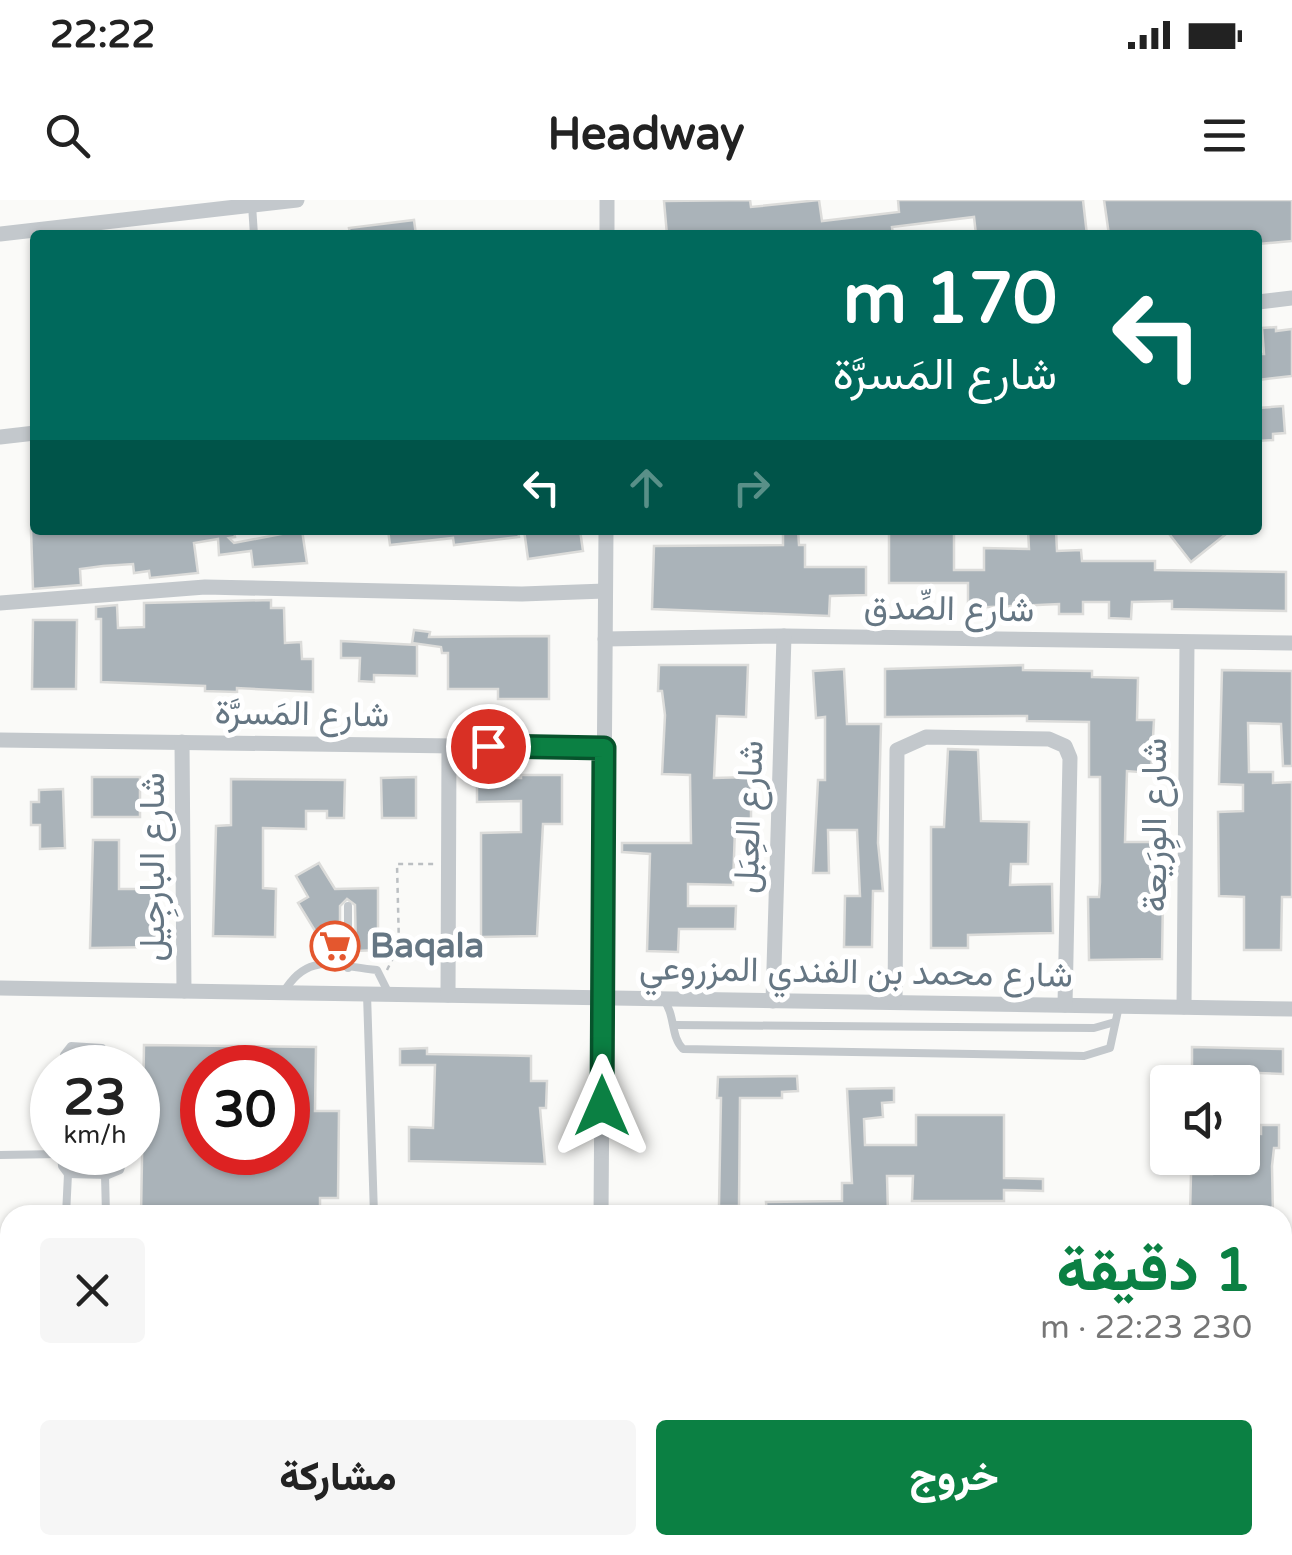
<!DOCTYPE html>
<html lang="ar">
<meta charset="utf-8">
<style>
:root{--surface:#fff;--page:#f6f6f6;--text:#222;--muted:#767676;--accent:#0b8043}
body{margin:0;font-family:"Varela Round",Vazirmatn,sans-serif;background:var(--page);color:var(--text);direction:rtl;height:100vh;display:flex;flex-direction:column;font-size:38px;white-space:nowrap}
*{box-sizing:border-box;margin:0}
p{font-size:32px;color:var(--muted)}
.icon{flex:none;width:55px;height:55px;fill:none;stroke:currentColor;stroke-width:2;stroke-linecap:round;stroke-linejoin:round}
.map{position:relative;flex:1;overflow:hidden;direction:ltr}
.drawer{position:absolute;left:0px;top:1005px;width:1292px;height:350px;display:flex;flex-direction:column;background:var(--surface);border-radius:30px 30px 0 0;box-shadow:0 2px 8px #0004;direction:rtl}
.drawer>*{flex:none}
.top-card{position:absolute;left:30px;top:30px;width:1232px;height:305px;border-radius:10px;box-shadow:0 2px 8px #0004;direction:rtl;background:#00695c;color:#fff;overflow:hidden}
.tools{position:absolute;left:1150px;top:865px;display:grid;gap:20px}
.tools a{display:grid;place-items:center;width:110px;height:110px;border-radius:10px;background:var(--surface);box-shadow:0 2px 8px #0004;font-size:50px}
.speed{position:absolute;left:30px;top:845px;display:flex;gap:20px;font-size:50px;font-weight:700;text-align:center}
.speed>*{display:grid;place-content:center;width:130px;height:130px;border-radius:50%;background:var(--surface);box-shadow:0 2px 8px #0004;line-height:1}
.speed small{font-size:25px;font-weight:400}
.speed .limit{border:15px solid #d22;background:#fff;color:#111}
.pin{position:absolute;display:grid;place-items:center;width:85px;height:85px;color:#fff;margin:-42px;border:5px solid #fff;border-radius:50%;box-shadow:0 2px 10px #0007}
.me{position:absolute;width:110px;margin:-55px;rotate:0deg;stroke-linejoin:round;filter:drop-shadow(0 0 8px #0008)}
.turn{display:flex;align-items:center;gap:35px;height:210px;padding:0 40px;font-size:45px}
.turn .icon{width:130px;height:130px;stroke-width:2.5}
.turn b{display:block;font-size:70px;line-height:85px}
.lanes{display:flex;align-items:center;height:95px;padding:0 40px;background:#0003;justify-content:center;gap:50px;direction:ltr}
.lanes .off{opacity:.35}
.round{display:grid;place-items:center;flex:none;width:105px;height:105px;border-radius:10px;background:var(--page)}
.head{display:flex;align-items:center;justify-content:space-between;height:170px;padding:0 40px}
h1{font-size:60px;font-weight:800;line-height:75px;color:var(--accent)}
.action{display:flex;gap:20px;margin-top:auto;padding:20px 40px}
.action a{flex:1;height:115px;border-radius:10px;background:var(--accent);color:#fff;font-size:40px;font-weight:800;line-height:115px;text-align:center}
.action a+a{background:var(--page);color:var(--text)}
.status{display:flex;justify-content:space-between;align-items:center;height:70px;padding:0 50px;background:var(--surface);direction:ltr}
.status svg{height:28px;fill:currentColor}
header{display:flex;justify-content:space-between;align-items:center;height:130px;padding:0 40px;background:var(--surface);font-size:45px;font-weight:800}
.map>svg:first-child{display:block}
</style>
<div class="status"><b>22:22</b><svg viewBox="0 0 49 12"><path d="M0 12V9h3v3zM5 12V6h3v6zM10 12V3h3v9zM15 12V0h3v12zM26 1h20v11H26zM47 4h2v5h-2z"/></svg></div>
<header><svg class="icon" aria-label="menu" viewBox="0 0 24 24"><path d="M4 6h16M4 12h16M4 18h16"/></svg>Headway<svg class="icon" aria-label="search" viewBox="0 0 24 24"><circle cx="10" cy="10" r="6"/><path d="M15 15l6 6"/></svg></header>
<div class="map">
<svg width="1292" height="1355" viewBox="0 0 1292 1355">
<rect width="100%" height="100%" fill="#fafaf8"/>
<g fill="#aab3b9" stroke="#dcdcda" stroke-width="2.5" fill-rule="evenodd">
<path d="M750,0L751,7L819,0L822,21L899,12L898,0H1083L1087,35H976L974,17L892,27L893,35H667L664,1Z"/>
<path d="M1104,0H1292V41L1258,44V35H1109Z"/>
<path d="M414,20L416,35H350L349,28Z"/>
<path d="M1276,127V131L1292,129V176L1258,180V154H1264L1262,128Z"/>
<path d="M1283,206L1285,233L1273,234V240L1258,241V208Z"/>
<path d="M31,330H234L235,337L229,338L234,343L302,330L307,363L253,367L251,351L219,355L218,339L194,343L198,373L150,378L149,371L134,373L133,364L103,366L80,369L81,385L33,389Z"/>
<path d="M388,330H518L519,337L454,345L453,338L390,345Z"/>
<path d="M524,330H580L583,351L528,359Z"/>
<path d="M783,330H798L799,345H805V367H866V395L830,396L829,416L652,409L654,346L783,345Z"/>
<path d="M889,330H954V370H984V348L1029,349L1028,330H1056L1057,351L1081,350L1082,361H1155V370L1286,372V411L1172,409V401L1132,402L1131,419L1109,418V402H1083V414H1059V404L968,408V383H889Z"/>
<path d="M1166,330H1231L1191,362Z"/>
<path d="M271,400V408H284L285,443L301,442L302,459H313V492L237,488V492L205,491V486L101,482V419H96V407L117,405L118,428L144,427V403Z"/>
<path d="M33,420H77L76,489H32Z"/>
<path d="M414,430L430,432L429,437L549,436V499H498V489H448V453H442L441,447L412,443Z"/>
<path d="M341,441L417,445V476L374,475V482L359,481L360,458H341Z"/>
<path d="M659,465H748L746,517L717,516L714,578L751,577V629H735L733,685L688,684V706H736L735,729H679L678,752L647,751L650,654L622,652V643H691L690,575L662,574L665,515L662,491H658Z"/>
<path d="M1023,465V470L1092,471V477L1138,478L1137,520H1154L1151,573L1127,571L1125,642H1152V697H1163L1162,759L1089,760L1088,697H1099L1100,682V577H1089V522L1027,521V516L885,517V469Z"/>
<path d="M844,469L847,524H881L878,643L883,691H873L872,747H844L845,696H860L857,630H828L829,673H813L818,580H825V517L816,518L813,471Z"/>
<path d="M1222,470L1292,471V566H1283L1281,524L1248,523L1249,572H1273V583L1292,582V697H1282L1281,750H1244V697L1219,696L1218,612L1243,611V585L1219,584Z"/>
<path d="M948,549L978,550L981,621L1029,622L1028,664H1011L1010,685L1052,684L1053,733L968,735V748H931V627H944Z"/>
<path d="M521,575H562V624H543L537,736L481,737V633L521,632V601L477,602V578H521Z"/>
<rect x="92" y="577" width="48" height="40"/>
<path d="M416,577V618H382L381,578Z"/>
<path d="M231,579L345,580L344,618H327V611H306V629L263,628V688L276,689L275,737L213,736L216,626L231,625Z"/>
<path d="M63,589L65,648L40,649V625H31V602H39V590Z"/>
<path d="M93,640H119V689H156V747L90,748Z"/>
<path d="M319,663L335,689L378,688V750L356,751L355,705L347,699L340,706V756H322V742L298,703L308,697L296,676Z"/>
<path d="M144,845L316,847L315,911H339L338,998H320V1015H141ZM202,868H288V952H202Z"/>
<path d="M1192,847L1283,849V874L1234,872V882H1192Z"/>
<path d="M427,848V854L531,856V881H547L546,908H540L545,964L409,961V927L433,928L435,865H400V849Z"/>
<path d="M797,876L798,891L782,892V898H740L739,1006H719L721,898H717L718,877Z"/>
<path d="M894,888V902L882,903L883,917L864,919L865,945H916V915H1004V978L1043,979V991L1004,990V1001H912L913,976H887L888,1015H767L766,1002L842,1001V983H852L847,889Z"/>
<path d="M1261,925H1279V948H1274L1272,966L1273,1015H1190L1191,974H1212V958H1242V933L1261,934Z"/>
</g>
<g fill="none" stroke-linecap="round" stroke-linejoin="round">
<path stroke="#bbbfc2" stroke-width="2.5" stroke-dasharray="5 5" stroke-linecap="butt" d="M387,770L399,746L397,664H435"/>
<g stroke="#c3c8cc" stroke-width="8">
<path d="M252,5L254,35"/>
<path d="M348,706V768"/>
<path d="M283,793C308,751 333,766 377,770L389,794"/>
<path d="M367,794L374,1015"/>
<path d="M663,799C676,815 670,836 683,849L1084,856L1110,848L1119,806"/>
<path d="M676,825L1094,828L1115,822"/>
<path d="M64,868V855L71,846L102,848L107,868"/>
<path d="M61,952L62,966L68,974L108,975L120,970L126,952"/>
<path d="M0,955L60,954"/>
<path d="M105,975L106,1015"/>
<path d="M66,1015L68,974"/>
</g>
<g stroke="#c3c8cc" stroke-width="15">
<path d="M0,34L297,0"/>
<path d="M607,35V0"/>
<path d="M1258,102L1292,98"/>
<path d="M0,237L35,233"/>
<path d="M0,403L205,387L522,394L605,391"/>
<path d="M605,439L784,436L1292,443"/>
<path d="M0,540L604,548"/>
<path d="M182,542L184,791"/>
<path d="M0,788L1292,809"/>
<path d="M448,795L449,546"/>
<path d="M773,801L784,436"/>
<path d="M895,801L897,550L926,537L1049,539L1065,546L1070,558L1065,805"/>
<path d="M1184,807L1187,443"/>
<path d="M601,1015L606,330"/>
<path d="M1282,1064H1292"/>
<path d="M0,1096H10"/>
<path d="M0,1182H10"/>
<path d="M0,1284H10"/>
<path d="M119,1345V1355"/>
<path d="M909,1345V1355"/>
<path d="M1072,1345V1355"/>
<path d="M356,1355V1345"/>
<path d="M458,1355V1345"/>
<path d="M600,1355V1345"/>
<path d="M739,1355V1345"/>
<path d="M1291,1355L1292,1272"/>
</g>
</g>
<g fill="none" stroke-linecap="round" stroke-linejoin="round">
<g stroke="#07532c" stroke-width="25">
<path id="route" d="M488,546L604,548L602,906"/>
</g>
<use href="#route" stroke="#0b8043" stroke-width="18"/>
</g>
<defs>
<g id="supermarket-ring" transform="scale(2.5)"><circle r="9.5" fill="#fff" stroke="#e4572e" stroke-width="1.5"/><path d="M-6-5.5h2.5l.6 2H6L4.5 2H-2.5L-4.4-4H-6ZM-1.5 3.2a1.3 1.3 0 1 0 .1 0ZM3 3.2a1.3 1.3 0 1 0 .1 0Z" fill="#e4572e"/></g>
</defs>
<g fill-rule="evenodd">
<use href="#supermarket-ring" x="335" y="746"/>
</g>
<g text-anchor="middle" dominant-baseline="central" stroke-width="10" stroke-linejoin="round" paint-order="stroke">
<g font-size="35" fill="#657683" stroke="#fff">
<text transform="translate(949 409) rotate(1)">شارع الصِّدق</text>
<text transform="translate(302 514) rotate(1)">شارع المَسرَّة</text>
<text transform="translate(749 617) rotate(-88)">شارع العِبَل</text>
<text transform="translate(1155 625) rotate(-90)">شارع الوِرَيعة</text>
<text transform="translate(153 667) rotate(-90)">شارع البارجِيل</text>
<text transform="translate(856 772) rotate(1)">شارع محمد بن الفندي المزروعي</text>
</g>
<g font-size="35" font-weight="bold" fill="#657683" stroke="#fff" text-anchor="start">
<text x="370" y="746">Baqala</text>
</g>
</g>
</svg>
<div class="tools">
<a><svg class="icon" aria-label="sound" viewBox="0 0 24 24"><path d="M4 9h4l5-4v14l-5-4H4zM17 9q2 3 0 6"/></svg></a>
</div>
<div class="speed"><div>23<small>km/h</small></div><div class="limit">30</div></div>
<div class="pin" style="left:488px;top:546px;background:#d93025"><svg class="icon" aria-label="arrive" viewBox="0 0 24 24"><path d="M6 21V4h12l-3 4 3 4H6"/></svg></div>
<svg class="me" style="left:602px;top:906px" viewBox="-20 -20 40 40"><path d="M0-17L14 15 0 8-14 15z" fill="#0b8043" stroke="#fff" stroke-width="4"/></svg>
<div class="top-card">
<div class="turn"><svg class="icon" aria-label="left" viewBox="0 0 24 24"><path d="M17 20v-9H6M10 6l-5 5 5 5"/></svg><div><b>170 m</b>شارع المَسرَّة</div></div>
<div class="lanes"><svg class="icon" aria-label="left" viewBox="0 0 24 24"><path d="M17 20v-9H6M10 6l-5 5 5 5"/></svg><svg class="icon off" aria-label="ahead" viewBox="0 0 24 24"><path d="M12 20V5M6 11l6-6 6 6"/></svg><svg class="icon off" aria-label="right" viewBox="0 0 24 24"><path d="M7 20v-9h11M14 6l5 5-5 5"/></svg></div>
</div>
<section class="drawer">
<div class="head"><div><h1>1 دقيقة</h1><p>230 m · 22:23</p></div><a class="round"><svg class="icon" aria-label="close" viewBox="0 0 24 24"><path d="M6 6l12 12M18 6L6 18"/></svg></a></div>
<div class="action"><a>خروج</a><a>مشاركة</a></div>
</section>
</div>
